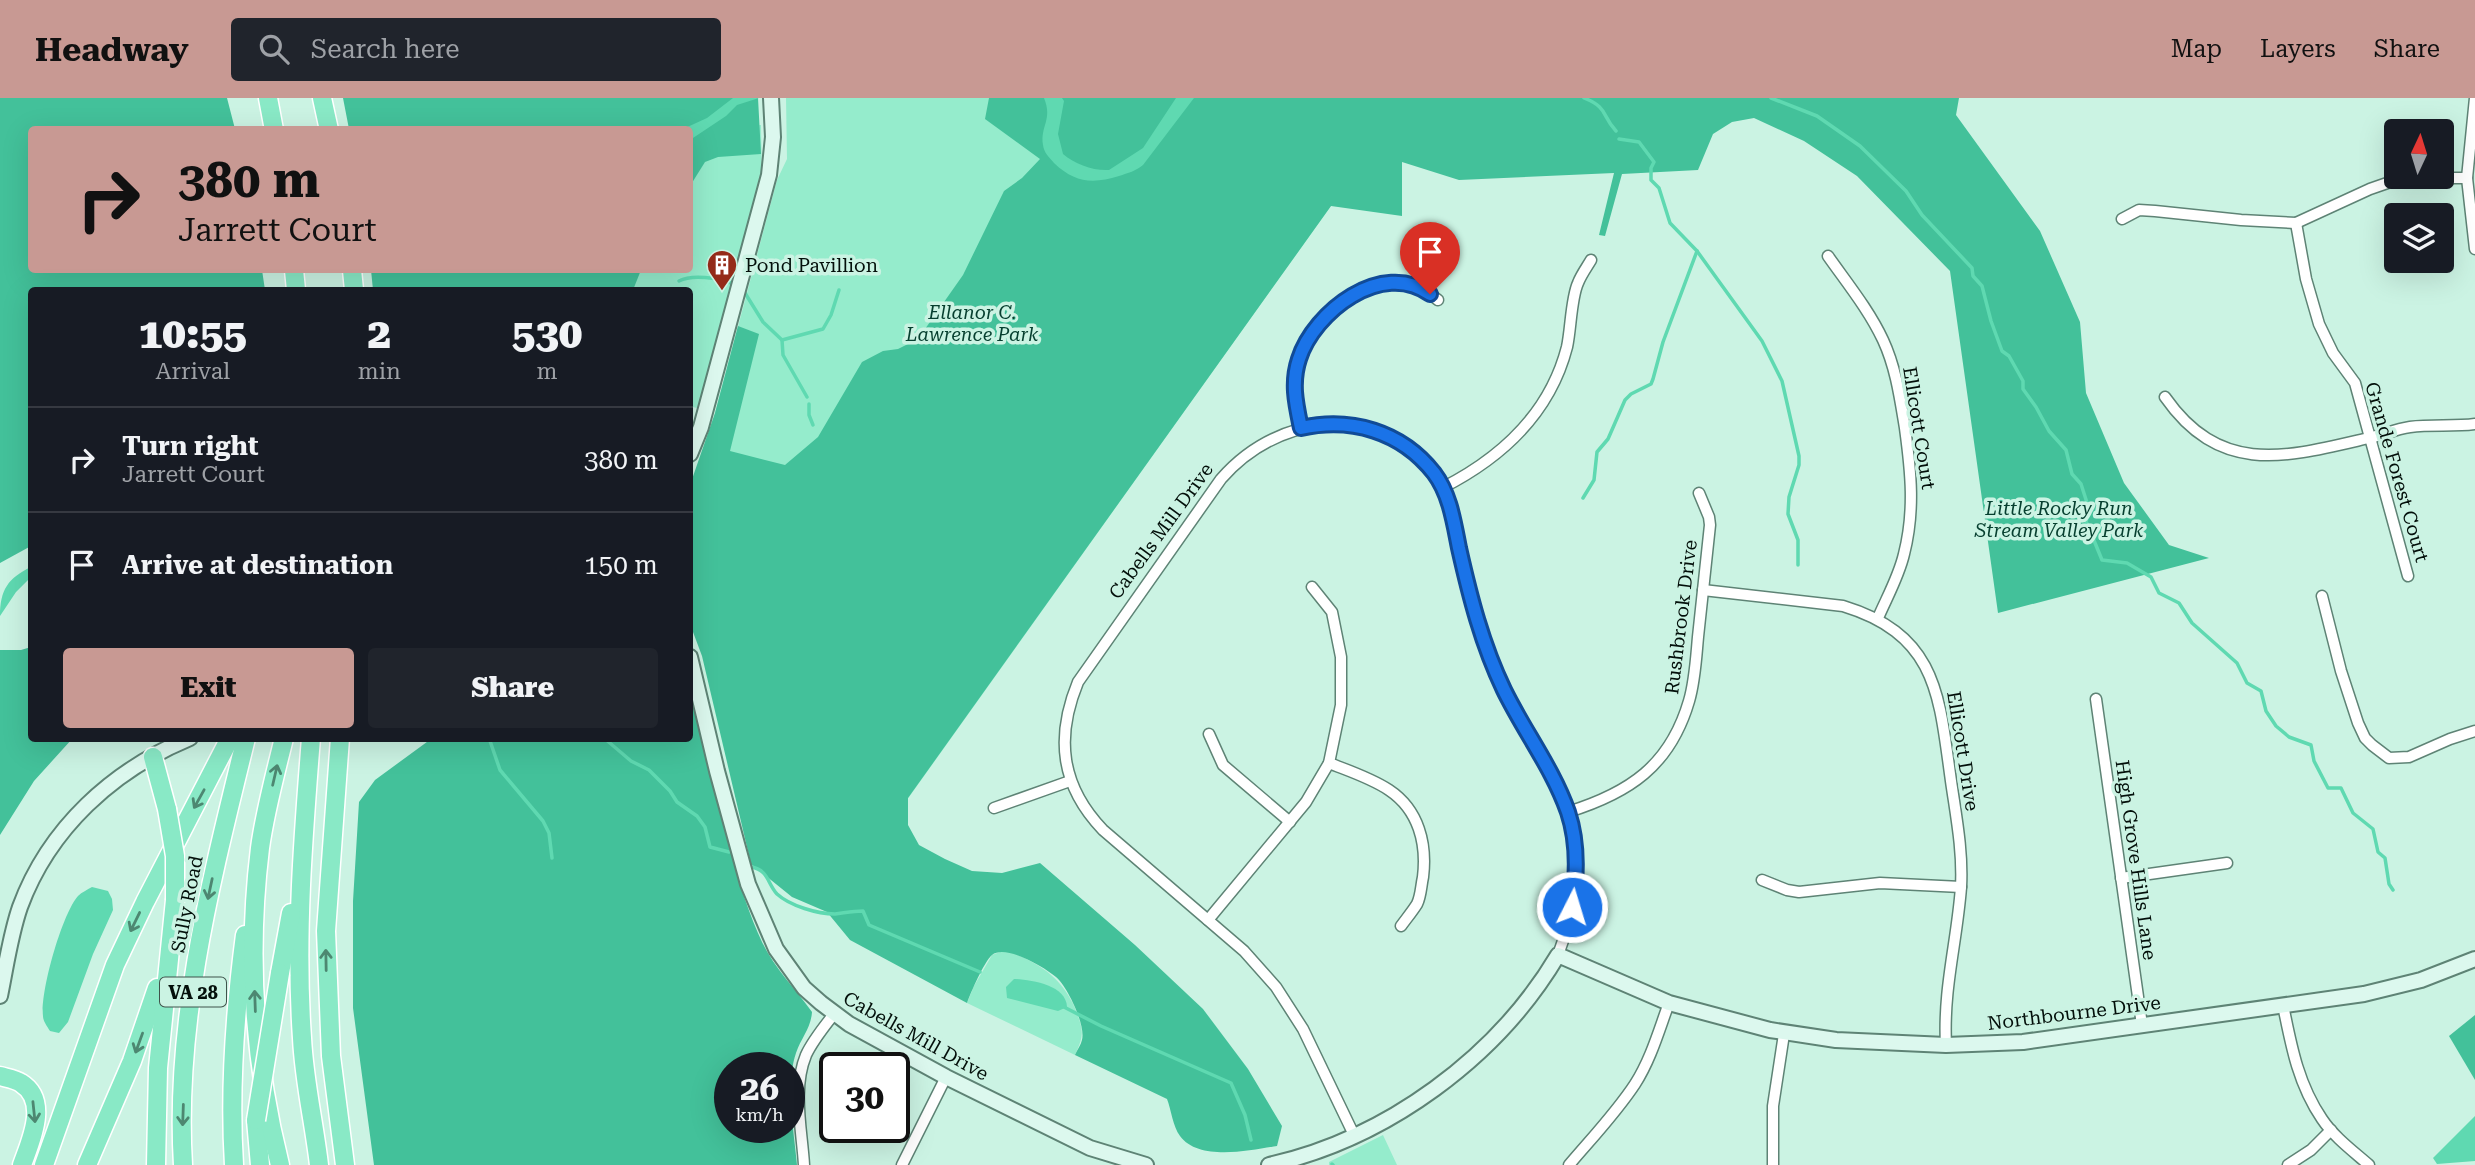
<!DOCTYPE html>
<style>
:root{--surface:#171b24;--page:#20242c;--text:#f1f3f6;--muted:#9ea1a6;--line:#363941;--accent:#c89993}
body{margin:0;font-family:"Roboto Serif",serif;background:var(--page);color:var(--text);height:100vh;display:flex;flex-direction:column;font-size:26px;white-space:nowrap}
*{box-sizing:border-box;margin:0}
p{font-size:23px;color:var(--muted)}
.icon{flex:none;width:38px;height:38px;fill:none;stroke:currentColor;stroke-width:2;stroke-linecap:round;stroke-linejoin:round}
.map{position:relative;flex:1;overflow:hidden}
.side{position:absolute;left:28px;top:189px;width:665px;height:455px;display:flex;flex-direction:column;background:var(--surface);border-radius:7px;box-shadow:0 7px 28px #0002}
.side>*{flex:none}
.banner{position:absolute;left:28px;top:28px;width:665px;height:147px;border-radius:7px;box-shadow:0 7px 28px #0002;background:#c89993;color:#111;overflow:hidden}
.needle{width:46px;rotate:4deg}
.buttons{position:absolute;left:2384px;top:21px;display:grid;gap:14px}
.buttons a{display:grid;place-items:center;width:70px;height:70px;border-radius:7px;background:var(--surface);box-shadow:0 7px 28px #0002;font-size:35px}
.speed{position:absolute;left:714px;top:954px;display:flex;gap:14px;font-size:35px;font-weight:700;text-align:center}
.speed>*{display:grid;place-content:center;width:91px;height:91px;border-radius:50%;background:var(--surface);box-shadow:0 7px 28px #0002;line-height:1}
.speed small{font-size:18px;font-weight:400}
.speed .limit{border:4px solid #111;border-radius:10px;background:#fff;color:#111}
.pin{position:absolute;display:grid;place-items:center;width:60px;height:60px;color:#fff;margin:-72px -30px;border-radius:50% 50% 50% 0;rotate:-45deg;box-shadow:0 0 7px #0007}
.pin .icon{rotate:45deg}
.me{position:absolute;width:77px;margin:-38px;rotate:5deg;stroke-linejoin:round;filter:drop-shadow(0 0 5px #0008)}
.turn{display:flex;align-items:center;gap:24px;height:147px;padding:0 35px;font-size:32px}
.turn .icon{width:91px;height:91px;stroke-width:2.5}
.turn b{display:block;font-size:49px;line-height:60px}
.eta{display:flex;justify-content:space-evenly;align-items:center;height:119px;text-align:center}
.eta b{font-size:42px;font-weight:800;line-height:49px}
.action{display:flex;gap:14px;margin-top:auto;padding:14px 35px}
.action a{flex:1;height:80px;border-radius:7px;background:var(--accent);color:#111;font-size:28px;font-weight:800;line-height:80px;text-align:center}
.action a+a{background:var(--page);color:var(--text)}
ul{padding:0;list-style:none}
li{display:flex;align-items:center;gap:21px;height:105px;padding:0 35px;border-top:2px solid var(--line)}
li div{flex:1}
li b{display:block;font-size:26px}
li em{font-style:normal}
header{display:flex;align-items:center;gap:42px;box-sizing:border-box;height:98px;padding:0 35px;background:var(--accent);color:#111}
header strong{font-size:33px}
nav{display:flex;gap:38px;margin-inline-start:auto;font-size:24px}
.search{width:490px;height:63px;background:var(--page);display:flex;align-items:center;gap:18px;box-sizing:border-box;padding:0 24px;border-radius:7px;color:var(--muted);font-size:26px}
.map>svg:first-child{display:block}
</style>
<header>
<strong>Headway</strong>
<div class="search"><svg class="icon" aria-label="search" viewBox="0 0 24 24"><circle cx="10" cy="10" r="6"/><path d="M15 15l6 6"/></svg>Search here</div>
<nav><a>Map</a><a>Layers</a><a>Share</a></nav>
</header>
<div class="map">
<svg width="2475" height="1067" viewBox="0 0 2475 1067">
<rect width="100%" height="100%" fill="#cbf3e3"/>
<g fill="#95eccc">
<path d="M786,0H1408L827,814L690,452L715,315L777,82L787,61Z"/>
<path d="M761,27L762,82L700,311L690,308V192H380L378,172H690V32Z"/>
<path d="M1005,852C1037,864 1061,878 1075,910C1083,931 1085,936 1075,957L967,905L974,888L992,857Z"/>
<path d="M1383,1037L1397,1067H1329V1064Z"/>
</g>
<g fill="#43c19a" fill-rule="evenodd">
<path d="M0,0H227L235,31L32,32V172H262L265,192H32L31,448L0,465Z"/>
<path d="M343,0H758L761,56L718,59L705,64L690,88V32L349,31Z"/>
<path d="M989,0H1959L1956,17L2040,133L2080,224L2086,295L2124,385L2169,447L2209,460L1998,515L1950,173L1857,78L1804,43L1754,20L1732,24L1713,36L1698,72L1622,76L1605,138L1599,137L1614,75L1459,82L1402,64V118L1331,108L908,700V727L919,747L945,761L972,773L1002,775L1040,765L1135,847L1203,911L1248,971L1282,1028L1277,1048C1251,1052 1199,1064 1180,1038C1173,1029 1171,1011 1167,1001L1075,957C1077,952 1081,947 1082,942C1086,927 1067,888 1056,879C1044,869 1006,846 992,857C984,864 971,894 967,905L850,842L827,814L792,799L751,766L702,558L690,526V387L715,315L738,228L759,236L730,353L785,367L818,339L862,264L883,253L898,251L918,241L963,177L1004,93L1022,80L1040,61L985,21Z"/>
<path d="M371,172H641L633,192H373Z"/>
<path d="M31,549L32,640L72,641L34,683L0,737V552H21Z"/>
<path d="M690,595H694C713,674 728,770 762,844C775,871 795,890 812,914C811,930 801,940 796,955C785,987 794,1034 797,1067H374L353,910V803L359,704L375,682L431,641L690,640ZM730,970H789V1029H730Z"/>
<path d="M2475,917V982L2449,938Z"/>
</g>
<g fill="#5fd9b1">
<path d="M733,0H759L737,7L726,18L690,42V32L683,31L707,20Z"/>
<path d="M1044,0H1062L1064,3L1058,36L1063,56C1075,66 1093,73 1109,72L1143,50L1176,0H1194L1143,67C1136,73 1128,75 1119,78C1093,86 1075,85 1054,65C1049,59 1044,55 1043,47C1040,28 1053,22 1044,0Z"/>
<path d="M31,469V479L16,494L0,518C0,492 8,480 31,469Z"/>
<path d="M92,789L108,793L112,801L113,812L93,856L68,924L59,935L50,933C47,928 43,923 43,918C40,894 62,816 78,798C82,794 87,792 92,789Z"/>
<path d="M1014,881C1032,882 1066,887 1067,909L1058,913L1007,900L1006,889Z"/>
<path d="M2475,1018V1063L2437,1066L2433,1060Z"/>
</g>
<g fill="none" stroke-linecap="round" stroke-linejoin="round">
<g stroke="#5fd9b1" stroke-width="3.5">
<path d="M1584,0C1609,10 1601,17 1616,33"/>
<path d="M1771,0L1817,18L1860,48L1906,93L1922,117L1972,170L1973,178L1982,188L1991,223L2002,253L2009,258L2023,283V291L2036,309L2049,333L2066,352L2072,376L2081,386L2089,411L2086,424L2093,434V440L2102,462L2127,465L2151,479L2159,495L2179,505L2192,525L2237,565L2247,585L2261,593L2266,613L2276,628L2289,639L2311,647L2314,663L2328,690H2341L2353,715L2373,731L2378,754L2385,760L2389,786L2393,792"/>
<path d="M1619,41L1639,44L1654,64L1651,70V82L1659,90L1670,125L1697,153L1762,243L1782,283L1799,358V367L1789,399L1788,416L1798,442V467"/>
<path d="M679,183C692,176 718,180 731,185"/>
<path d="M745,195L763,224L782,242L783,257L807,299"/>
<path d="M782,242L823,231L831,217L839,192"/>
<path d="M809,306V317L813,327"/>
<path d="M1583,400L1594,382L1597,354L1608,341L1625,302L1631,296L1651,286L1653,281L1663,244L1697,153"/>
<path d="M489,640L500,672L543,723L549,735L552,760"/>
<path d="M604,640L631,663L649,672L670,693L677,704L697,718L705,729L710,749L729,754"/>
<path d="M752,769C769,773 767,785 777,796C790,808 818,816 835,816C844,815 853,813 863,813L869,827L980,874"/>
<path d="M1062,908L1101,928L1231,985L1245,1017L1251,1042"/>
<path d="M1332,1066L1333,1067"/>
</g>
<g stroke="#5e8375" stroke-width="13">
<g id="street">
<path d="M2475,0L2467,80L2475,151"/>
<path d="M2122,121L2139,112L2155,113L2241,122L2296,125L2370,91L2393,83L2420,80H2467"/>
<path d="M2296,125L2306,181L2319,226L2333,255L2355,285L2408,478"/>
<path d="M1828,158C1847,185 1869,212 1883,242C1896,270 1900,300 1905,330C1911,374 1915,413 1904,456C1899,478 1887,499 1878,520"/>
<path d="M2165,299C2221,379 2287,359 2369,340C2382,337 2396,331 2410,329C2432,326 2454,329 2475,326"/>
<path d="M1301,330C1296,306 1291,285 1299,261C1313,216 1372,169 1421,190C1427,192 1432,198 1438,202"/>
<path d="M1442,390C1501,360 1550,315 1567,249C1571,231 1571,200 1578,185C1581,177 1587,169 1591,162"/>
<path d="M1703,492L1843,508C1938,537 1939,598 1951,683C1956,718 1963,753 1961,789C1957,844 1943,890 1946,947"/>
<path d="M2322,498L2341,573L2358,625L2365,640L2372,647L2389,660L2409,659L2450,641L2475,633"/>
<path d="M2096,601L2142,927"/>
<path d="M1209,636L1223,667L1290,724"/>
<path d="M1329,665C1349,673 1371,680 1389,692C1419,712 1427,746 1423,779C1421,788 1421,798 1417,806C1412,814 1406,821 1401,828"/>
<path d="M994,710L1070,683"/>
<path d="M1568,714C1629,695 1670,668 1689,603C1695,583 1696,561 1698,539C1702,502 1706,464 1710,427L1709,419L1699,395"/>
<path d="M2121,780L2227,765"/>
<path d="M1762,782L1787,792L1799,794L1880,785L1961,789"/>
<path d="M1208,822L1306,704L1329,665L1341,607V559L1332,514L1312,489"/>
<path d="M2283,907C2291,947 2298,986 2322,1021C2334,1039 2353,1053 2369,1067"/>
<path d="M1354,1037L1303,931L1276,889L1244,853L1103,732C1061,688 1055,640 1078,584L1221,381C1249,349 1284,331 1326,326C1375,321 1427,351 1446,397C1453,415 1456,435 1460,453C1468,488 1476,522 1488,555C1501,590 1520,623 1538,655C1549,675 1562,695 1569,716C1583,762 1575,813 1558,857"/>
<path d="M804,1067C802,1032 792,991 806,957C813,942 824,929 834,916"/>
<path d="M902,1067L946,979"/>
<path d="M1569,1067C1591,1041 1616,1015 1635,986C1651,961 1659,932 1669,905"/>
<path d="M1773,1067V1008L1784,936"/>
<path d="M2288,1067L2311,1052L2331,1032"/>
</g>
</g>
<g stroke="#5e8375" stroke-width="18">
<g id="secondary">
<path d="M690,356L701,329L769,77L773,39L771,0"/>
<path d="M690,559L717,673L748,786L776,851L804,890L821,905L849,926L946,979L1090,1050L1146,1067"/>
<path d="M0,898C6,869 10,838 20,809C49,730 113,672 190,640"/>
<path d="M1269,1067C1386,1041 1497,960 1558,857L1669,905L1770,932L1836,942L1946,947L2023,944L2364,896L2421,882L2475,861"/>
</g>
</g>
<g stroke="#fff" stroke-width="21">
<g id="highway">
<path d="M268,0L274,32"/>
<path d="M322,0L329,32"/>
<path d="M294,172L296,192"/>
<path d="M352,172L354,192"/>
<path d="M311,640C303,740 295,840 302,940C304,983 314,1024 319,1067"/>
<path d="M340,640L326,833L331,958L345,1067"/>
<path d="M153,659L167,711"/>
<path d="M280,875L291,815"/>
<path d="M0,978C7,980 15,981 21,985C50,1003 30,1044 22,1067"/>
<path d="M256,1022L260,1067"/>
<path d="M44,1067L115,867L145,804L230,640"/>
<path d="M87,1067L132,963L157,890"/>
<path d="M156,1067L158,970L175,802"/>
<path d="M183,1067C174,923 212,779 246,640"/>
<path d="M234,1067C229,990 235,913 245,837"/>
<path d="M280,1067C254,964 247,856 260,750C265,713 275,677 284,640"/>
</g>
</g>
<use href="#street" stroke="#fff" stroke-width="10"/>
<use href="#secondary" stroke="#dcf8ee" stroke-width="14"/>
<use href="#highway" stroke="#89e9c6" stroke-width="18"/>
<g stroke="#fff" stroke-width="21" stroke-linecap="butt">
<g id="highway-bridge">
<path d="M167,711L175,758V802"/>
<path d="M256,1022L280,875"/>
</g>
</g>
<use href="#highway-bridge" stroke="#89e9c6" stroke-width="18"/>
</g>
<defs><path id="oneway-shaft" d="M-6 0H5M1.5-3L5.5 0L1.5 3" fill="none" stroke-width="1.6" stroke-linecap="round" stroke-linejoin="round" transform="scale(1.75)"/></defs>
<g stroke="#4d8771">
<use href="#oneway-shaft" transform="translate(275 677) rotate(-77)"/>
<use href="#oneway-shaft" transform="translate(199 701) rotate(119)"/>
<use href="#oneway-shaft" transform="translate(210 791) rotate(102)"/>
<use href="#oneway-shaft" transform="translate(135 824) rotate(116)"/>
<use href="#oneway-shaft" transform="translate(326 862) rotate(-91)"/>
<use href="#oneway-shaft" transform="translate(255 903) rotate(-92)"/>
<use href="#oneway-shaft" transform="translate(139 945) rotate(110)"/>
<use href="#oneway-shaft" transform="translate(34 1014) rotate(84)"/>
<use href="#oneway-shaft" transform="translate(183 1017) rotate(92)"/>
</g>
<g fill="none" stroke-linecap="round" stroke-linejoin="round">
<g stroke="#114b97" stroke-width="18">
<path id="route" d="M1430,196C1382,161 1314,214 1299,261C1291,285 1296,306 1301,330C1351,319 1401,333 1434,375C1450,396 1454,425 1459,450C1470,499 1482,546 1504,592C1524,633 1553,671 1568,714C1578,744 1577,779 1572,809"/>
</g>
<use href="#route" stroke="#1a73e8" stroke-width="12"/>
</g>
<defs>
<g id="building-pin" transform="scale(1.575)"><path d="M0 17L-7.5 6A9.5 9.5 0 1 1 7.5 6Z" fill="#952b19" stroke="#cbf3e3"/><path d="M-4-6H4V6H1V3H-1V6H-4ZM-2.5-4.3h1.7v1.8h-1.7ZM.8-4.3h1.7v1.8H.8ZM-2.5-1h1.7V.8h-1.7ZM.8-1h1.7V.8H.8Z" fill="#fff"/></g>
</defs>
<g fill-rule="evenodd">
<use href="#building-pin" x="722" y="167"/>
</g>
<g text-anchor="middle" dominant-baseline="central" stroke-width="7" stroke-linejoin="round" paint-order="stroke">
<rect fill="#cbf3e3" stroke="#3f534b" stroke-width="2" x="160" y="879.5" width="66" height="29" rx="5"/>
<g font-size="18" font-weight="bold" fill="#030f0a">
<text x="193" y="894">VA 28</text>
</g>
<g font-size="19" fill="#030f0a" stroke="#cbf3e3" text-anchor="start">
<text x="745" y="167">Pond Pavillion</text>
</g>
<g font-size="19" font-style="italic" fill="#063f2f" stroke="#cbf3e3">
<text x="972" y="214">Ellanor C.<tspan x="972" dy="22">Lawrence Park</tspan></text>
<text x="2059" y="410">Little Rocky Run<tspan x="2059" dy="22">Stream Valley Park</tspan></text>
</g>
<g font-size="19" fill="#030f0a" stroke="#cbf3e3">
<text transform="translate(1919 330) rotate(81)">Ellicott Court</text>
<text transform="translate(2397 374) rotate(74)">Grande Forest Court</text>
<text transform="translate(1161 433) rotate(-54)">Cabells Mill Drive</text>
<text transform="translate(1681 519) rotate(-83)">Rushbrook Drive</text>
<text transform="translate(1963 653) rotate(81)">Ellicott Drive</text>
<text transform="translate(2136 762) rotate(82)">High Grove Hills Lane</text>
<text transform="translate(187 806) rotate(-79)">Sully Road</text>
<text transform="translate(2074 915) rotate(-7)">Northbourne Drive</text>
<text transform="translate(916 938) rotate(29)">Cabells Mill Drive</text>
</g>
</g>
</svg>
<div class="buttons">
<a><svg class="needle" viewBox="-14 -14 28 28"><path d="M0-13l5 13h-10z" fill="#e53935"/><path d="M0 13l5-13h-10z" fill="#9ea1a6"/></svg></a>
<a><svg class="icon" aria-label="layers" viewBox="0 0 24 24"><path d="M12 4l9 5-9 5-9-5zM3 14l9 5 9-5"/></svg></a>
</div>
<div class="speed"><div>26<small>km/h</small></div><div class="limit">30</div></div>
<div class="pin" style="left:1430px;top:196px;background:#d93025"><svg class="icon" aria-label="arrive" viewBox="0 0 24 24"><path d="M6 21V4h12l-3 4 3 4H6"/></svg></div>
<svg class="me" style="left:1572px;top:809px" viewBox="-20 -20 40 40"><circle r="17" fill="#1a73e8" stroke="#fff" stroke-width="3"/><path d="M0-11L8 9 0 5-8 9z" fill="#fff"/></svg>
<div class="banner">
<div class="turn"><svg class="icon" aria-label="right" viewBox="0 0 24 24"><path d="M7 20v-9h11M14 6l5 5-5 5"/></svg><div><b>380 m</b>Jarrett Court</div></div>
</div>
<section class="side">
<div class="eta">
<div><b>10:55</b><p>Arrival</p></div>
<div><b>2</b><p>min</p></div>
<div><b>530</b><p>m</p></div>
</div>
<ul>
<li><svg class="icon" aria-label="right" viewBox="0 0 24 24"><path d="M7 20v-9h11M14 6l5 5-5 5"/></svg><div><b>Turn right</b><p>Jarrett Court</p></div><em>380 m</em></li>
<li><svg class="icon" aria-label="arrive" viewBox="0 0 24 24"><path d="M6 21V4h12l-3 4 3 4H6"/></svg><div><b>Arrive at destination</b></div><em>150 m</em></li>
</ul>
<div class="action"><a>Exit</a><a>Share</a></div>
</section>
</div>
